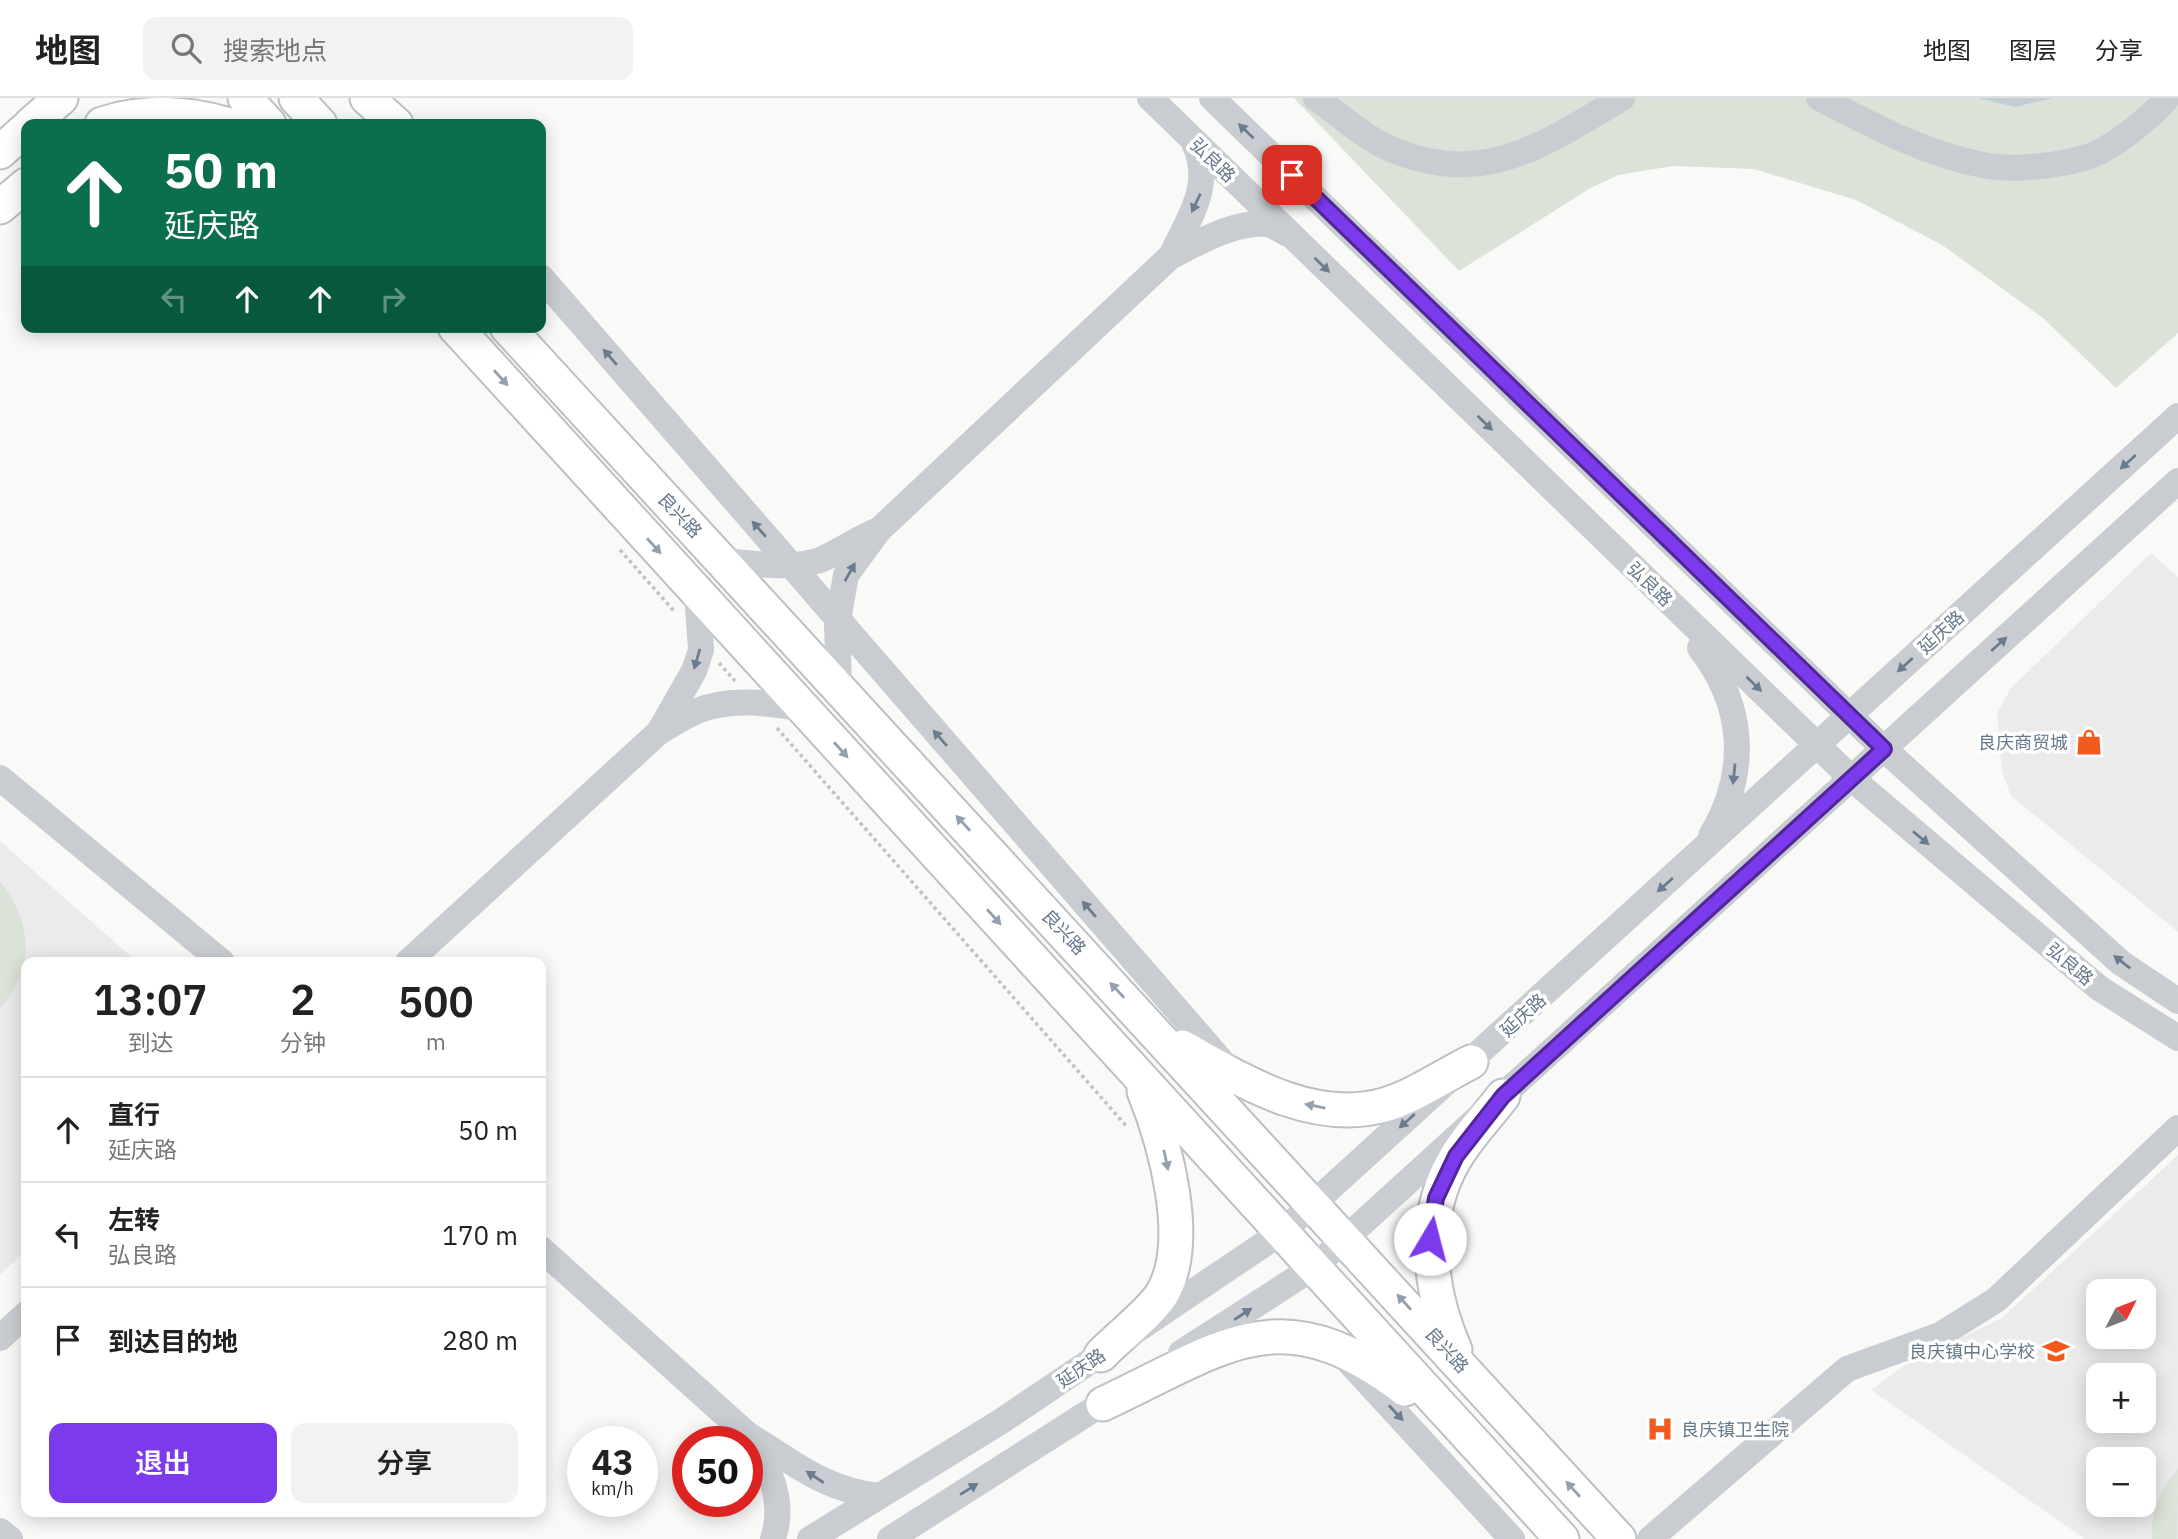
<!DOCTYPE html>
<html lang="zh">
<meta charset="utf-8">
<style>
:root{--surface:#fff;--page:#f2f2f2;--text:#222;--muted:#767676;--line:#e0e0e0;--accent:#7c3aed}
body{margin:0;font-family:"IBM Plex Sans","Noto Sans SC",sans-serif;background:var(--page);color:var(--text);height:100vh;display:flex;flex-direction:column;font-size:26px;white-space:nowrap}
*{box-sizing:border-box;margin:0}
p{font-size:23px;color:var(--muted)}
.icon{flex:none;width:38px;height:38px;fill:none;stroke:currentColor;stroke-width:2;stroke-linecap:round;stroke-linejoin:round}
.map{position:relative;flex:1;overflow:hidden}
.panel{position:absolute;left:21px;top:859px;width:525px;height:560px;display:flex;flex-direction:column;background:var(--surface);border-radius:14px;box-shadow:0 4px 18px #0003}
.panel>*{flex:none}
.guide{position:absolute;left:21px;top:21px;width:525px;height:214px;border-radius:14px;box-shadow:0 4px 18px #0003;background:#0b6e4f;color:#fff;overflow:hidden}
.needle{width:46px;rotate:48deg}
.tools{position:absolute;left:2086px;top:1181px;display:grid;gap:14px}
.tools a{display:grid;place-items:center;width:70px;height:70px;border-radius:14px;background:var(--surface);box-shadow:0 4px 18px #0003;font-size:35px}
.speed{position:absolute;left:567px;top:1328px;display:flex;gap:14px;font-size:35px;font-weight:700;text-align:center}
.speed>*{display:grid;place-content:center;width:91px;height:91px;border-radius:50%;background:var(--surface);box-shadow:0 4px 18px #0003;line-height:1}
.speed small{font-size:18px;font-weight:400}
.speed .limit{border:10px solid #d22;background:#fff;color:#111}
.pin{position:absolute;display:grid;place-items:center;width:60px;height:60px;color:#fff;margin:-30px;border-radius:14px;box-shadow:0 4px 10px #0006}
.me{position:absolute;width:77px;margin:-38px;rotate:8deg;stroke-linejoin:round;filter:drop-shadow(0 0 5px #0008)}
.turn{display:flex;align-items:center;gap:24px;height:147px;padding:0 28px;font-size:32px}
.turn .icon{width:91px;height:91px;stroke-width:2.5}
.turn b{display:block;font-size:49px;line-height:60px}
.lanes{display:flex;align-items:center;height:66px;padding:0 28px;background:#0003;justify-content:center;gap:35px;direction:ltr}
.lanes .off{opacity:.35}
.eta{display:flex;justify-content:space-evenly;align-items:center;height:119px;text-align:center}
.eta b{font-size:42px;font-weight:600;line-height:49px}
.cta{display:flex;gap:14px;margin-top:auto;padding:14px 28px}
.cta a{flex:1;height:80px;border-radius:14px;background:var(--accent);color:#fff;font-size:28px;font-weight:600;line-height:80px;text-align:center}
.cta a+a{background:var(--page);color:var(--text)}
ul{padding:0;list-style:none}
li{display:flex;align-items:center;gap:21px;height:105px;padding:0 28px;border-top:2px solid var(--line)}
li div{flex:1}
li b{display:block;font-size:26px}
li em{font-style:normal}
header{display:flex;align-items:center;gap:42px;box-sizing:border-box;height:98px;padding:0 35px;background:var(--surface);border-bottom:2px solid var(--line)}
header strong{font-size:33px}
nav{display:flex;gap:38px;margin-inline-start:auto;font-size:24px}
.search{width:490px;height:63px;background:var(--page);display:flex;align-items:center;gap:18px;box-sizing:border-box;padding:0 24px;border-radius:14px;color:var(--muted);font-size:26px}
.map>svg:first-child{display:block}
</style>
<header>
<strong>地图</strong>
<div class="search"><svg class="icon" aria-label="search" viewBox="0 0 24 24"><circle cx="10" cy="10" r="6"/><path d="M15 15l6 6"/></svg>搜索地点</div>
<nav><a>地图</a><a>图层</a><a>分享</a></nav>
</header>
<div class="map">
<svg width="2178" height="1441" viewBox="0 0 2178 1441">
<rect width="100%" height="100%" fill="#f9faf7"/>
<g fill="#eaebea" fill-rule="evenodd">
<path d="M2151,455L2178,479V834L2011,698L2002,673L1997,615L2011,590Z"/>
<path d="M0,743L137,864H26V1152L0,1177Z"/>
<path d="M2178,1057V1441H2085L1871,1292L1905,1267L2002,1220ZM2098,1194H2144V1239H2098ZM2098,1278H2144V1323H2098ZM2098,1362H2144V1407H2098Z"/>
</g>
<g fill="#dbe2d7">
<path d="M1294,0H2178V235L2116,290L2043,220L1942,147L1856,102L1754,71L1673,68L1618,77L1589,91L1459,173Z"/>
<path d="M0,783C32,824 36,870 0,910Z"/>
<path d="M2178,1371L2177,1441H2152C2150,1412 2160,1393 2178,1371Z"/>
</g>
<path fill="#c3ced4" d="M1977,0H2053L2015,9Z"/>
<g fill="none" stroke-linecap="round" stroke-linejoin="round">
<g stroke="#bcc0c4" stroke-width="37">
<g id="major">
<path d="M245,0L269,26"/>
<path d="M296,0L320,26"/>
<path d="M367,0L396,26"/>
<path d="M31,26L61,0"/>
<path d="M102,26C144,12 184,14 226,26"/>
<path d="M0,54L26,31"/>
<path d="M0,109L26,87"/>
<path d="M455,229L1562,1441"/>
<path d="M507,229L1619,1441"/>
<path d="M1182,949C1243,983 1312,1027 1384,1007C1413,999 1443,978 1471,964"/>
<path d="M1455,1252C1428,1190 1420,1118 1456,1059C1469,1037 1488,1018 1503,998"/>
<path d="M1101,1257C1116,1241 1151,1214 1162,1196C1193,1144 1165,1045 1144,993"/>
<path d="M1103,1306C1228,1247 1280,1197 1405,1291"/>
</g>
</g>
<g stroke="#c0c3c5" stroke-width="3.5" stroke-dasharray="3.5 3.5" stroke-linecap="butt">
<path d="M620,452L675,514"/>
<path d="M719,565L735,583"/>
<path d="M777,630L1128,1030"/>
</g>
<g stroke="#c9cdd1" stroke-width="26">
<path d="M1150,0L1851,680L2099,890L2178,940"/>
<path d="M1212,0L1884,651L2121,865L2178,903"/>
<path d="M1316,0C1337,15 1359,35 1382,47C1479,93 1540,49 1622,0"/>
<path d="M1819,0C1870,26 1925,56 1983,67C2013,73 2055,68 2084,60C2108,54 2152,19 2167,0"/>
<path d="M1194,45C1214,86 1189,120 1171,158C1198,145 1235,123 1266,126C1272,126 1280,132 1286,135"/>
<path d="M541,179L1225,967"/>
<path d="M879,432L1171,158"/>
<path d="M722,463C753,465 791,472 820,462C840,454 858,440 879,432L846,477L837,528L839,589"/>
<path d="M697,494L701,552L694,573L659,634C671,627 684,618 697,613C730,599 770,605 804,611"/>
<path d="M1700,550C1745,608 1749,674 1711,738"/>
<path d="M0,680L222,864"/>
<path d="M408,864L659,634"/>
<path d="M541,1151L748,1337"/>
<path d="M0,1240L26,1216"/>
<path d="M1181,1255L1314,1169L2178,383"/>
<path d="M1349,1264L1512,1441"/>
<path d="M0,1433L10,1441"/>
<path d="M773,1441C786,1401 769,1371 748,1337C795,1365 824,1392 879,1398"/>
<path d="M810,1441L1000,1324L1282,1134L2178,318"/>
<path d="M890,1441L1119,1295"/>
<path d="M1650,1441L1847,1271L1940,1237L1996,1202L2178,1030"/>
</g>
<use href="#major" stroke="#fff" stroke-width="33"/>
</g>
<defs><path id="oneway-solid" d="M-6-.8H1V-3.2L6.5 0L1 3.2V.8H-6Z" transform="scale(1.75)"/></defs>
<g fill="#6b7c8e">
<use href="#oneway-solid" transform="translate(1246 33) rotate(-136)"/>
<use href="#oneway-solid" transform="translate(1196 105) rotate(115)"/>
<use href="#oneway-solid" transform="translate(1322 167) rotate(44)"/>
<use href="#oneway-solid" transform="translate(610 259) rotate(-131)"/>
<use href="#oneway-solid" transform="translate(1485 325) rotate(44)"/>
<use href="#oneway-solid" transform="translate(2128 364) rotate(138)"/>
<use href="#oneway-solid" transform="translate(759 431) rotate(-131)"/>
<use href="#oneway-solid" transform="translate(850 474) rotate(-61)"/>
<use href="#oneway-solid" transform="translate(1999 546) rotate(-42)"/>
<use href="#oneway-solid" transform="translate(697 561) rotate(106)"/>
<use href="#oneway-solid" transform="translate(1905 567) rotate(138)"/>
<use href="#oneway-solid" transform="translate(1754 586) rotate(44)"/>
<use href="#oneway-solid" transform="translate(940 640) rotate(-131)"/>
<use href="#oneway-solid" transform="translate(1734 676) rotate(96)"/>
<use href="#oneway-solid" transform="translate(1921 740) rotate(40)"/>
<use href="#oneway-solid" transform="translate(1665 787) rotate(138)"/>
<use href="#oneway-solid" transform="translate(1089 811) rotate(-131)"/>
<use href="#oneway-solid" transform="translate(2122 864) rotate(-142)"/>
<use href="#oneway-solid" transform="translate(1407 1023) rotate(138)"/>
<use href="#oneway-solid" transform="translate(1243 1216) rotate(-33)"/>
<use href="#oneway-solid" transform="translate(1396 1315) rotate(47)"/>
<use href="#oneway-solid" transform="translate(815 1379) rotate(-147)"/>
<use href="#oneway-solid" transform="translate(969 1391) rotate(-32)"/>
</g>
<g fill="#94a0ae">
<use href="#oneway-solid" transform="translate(501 280) rotate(48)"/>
<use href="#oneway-solid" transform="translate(654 448) rotate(48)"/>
<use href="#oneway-solid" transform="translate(841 652) rotate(48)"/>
<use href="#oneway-solid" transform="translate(963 725) rotate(-133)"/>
<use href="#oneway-solid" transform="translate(994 819) rotate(48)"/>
<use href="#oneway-solid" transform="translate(1117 892) rotate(-133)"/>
<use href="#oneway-solid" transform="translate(1315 1008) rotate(-168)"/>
<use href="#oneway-solid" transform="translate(1166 1062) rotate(78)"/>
<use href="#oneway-solid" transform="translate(1404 1204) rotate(-132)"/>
<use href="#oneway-solid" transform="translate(1573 1391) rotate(-132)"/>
</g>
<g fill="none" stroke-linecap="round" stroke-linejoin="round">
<g stroke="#51269a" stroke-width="18">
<path id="route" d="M1292,77L1884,651L1503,998L1456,1058L1436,1100L1430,1141"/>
</g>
<use href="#route" stroke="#7c3aed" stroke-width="12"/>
</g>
<defs>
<g id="shop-bare" transform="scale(2.1)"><path d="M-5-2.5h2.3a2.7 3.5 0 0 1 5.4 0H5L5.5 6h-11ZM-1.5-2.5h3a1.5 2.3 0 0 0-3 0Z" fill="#f35a1d" stroke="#fff" stroke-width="2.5" paint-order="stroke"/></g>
<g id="school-bare" transform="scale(2.1)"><path d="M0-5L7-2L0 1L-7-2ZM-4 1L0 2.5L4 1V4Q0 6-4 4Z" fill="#f35a1d" stroke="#fff" stroke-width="2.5" paint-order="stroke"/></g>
<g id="hospital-bare" transform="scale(2.1)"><path d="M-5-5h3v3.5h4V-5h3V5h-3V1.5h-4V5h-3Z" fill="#f35a1d" stroke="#fff" stroke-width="2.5" paint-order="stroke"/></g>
</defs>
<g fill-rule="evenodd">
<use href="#shop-bare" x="2089" y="644"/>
<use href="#school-bare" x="2056" y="1253"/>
<use href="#hospital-bare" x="1660" y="1331"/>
</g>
<g text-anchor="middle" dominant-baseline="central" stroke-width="7" stroke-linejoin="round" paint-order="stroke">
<g font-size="18" fill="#66788b" stroke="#fff">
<text transform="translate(1213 62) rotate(44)">弘良路</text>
<text transform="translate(680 417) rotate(47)">良兴路</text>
<text transform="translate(1650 486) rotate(44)">弘良路</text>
<text transform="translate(1941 534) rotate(-42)">延庆路</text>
<text transform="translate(1064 834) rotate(47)">良兴路</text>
<text transform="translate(2070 866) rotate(40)">弘良路</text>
<text transform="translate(1523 917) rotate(-42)">延庆路</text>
<text transform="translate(1447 1252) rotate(48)">良兴路</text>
<text transform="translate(1081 1270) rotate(-34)">延庆路</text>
</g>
<g font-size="18" fill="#66788b" stroke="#fff" text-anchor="end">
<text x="2068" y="644">良庆商贸城</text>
<text x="2035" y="1253">良庆镇中心学校</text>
<text x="1681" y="1331" text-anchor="start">良庆镇卫生院</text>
</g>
</g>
</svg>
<div class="tools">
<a><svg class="needle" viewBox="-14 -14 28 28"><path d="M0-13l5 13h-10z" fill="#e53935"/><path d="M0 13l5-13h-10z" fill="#767676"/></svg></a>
<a>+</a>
<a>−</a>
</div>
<div class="speed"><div>43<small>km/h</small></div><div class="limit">50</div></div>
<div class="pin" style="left:1292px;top:77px;background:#d93025"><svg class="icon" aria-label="arrive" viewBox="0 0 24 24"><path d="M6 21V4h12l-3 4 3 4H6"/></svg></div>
<svg class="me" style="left:1430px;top:1141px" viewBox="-20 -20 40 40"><circle r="19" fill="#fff"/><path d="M0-13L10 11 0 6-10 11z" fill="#7c3aed"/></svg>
<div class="guide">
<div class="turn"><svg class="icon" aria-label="ahead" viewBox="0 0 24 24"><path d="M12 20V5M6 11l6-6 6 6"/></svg><div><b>50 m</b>延庆路</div></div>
<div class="lanes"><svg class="icon off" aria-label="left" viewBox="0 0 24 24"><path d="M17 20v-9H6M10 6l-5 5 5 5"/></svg><svg class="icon" aria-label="ahead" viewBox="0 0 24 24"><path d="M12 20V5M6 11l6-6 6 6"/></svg><svg class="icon" aria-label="ahead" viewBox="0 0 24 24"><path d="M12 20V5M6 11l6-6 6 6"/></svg><svg class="icon off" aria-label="right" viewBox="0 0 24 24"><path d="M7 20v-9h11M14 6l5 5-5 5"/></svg></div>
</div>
<section class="panel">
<div class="eta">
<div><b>13:07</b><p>到达</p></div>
<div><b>2</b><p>分钟</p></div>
<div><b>500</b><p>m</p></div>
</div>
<ul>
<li><svg class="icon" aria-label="ahead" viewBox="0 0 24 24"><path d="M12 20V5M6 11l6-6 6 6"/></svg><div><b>直行</b><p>延庆路</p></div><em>50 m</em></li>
<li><svg class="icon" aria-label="left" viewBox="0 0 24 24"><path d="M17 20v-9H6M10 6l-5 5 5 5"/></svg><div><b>左转</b><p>弘良路</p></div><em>170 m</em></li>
<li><svg class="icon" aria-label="arrive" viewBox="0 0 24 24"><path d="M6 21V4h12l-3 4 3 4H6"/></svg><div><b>到达目的地</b></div><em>280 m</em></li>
</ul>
<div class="cta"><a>退出</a><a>分享</a></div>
</section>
</div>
